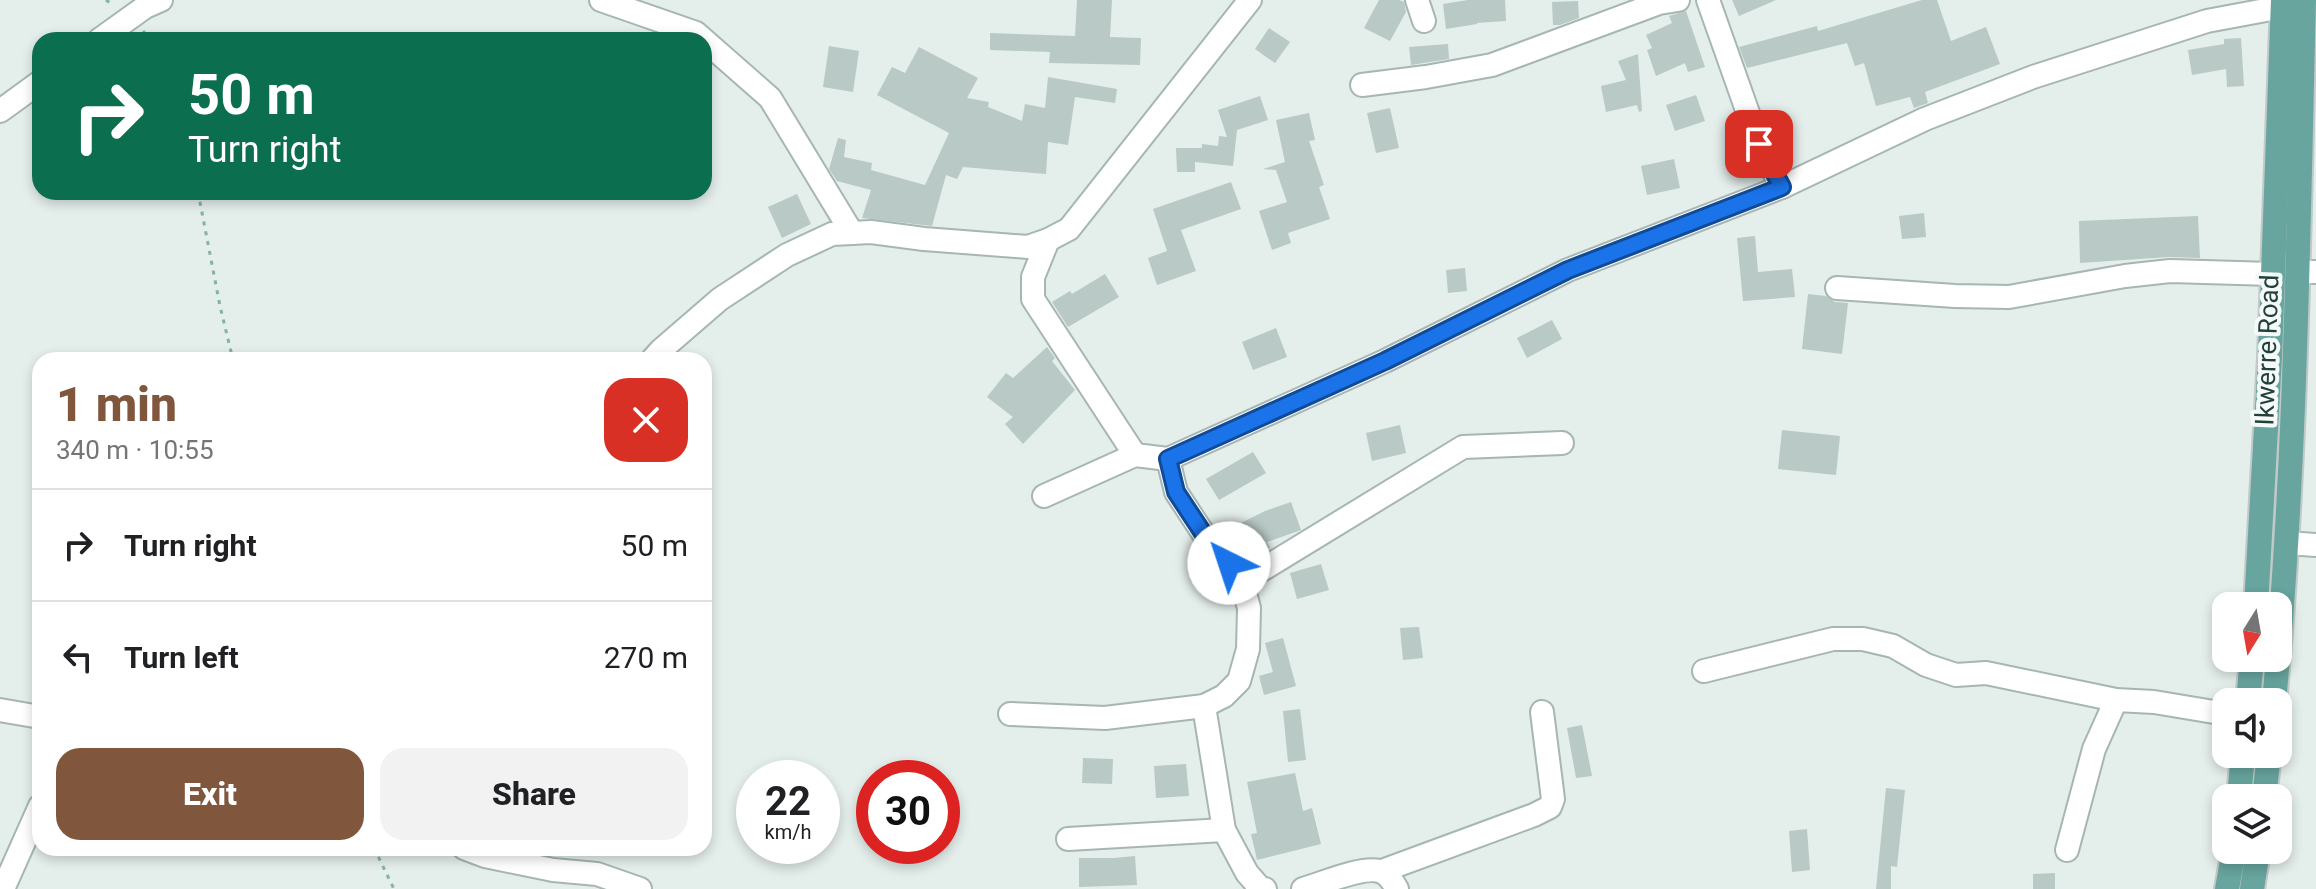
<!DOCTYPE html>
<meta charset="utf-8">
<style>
:root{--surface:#fff;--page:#f2f2f2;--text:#202124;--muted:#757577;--line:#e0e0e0;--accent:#80573c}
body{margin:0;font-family:Roboto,sans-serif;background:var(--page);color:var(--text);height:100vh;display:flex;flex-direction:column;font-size:30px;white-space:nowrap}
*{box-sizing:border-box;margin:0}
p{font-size:26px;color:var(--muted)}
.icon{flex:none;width:44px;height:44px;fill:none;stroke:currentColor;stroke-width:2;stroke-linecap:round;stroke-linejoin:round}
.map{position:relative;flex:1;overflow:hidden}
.sheet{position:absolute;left:32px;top:352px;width:680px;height:504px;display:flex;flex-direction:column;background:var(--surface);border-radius:24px;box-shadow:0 4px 12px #0003}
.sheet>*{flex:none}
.banner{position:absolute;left:32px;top:32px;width:680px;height:168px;border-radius:24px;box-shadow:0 4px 12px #0003;background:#0b6e4f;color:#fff;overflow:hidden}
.needle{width:52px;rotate:191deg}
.tools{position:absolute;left:2212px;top:592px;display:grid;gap:16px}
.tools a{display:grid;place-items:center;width:80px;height:80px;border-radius:16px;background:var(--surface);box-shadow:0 4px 12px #0003;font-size:40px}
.speed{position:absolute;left:736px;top:760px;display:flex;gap:16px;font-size:40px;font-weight:700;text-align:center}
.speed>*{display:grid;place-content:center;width:104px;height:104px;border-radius:50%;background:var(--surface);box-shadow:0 4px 12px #0003;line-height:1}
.speed small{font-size:20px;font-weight:400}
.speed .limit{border:12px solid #d22;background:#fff;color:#111}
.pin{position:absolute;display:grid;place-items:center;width:68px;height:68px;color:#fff;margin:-34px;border-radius:16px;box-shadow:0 4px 12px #0006}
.me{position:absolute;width:88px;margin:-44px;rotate:319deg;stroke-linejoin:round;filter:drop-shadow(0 0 6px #0008)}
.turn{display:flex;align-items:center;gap:28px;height:168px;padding:0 24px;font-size:36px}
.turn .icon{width:104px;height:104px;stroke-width:2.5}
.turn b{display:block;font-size:56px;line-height:68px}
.round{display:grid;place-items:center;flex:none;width:84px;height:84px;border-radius:24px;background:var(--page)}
.overview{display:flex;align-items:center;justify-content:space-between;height:136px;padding:0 24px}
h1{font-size:48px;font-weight:800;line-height:60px;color:var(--accent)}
.action{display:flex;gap:16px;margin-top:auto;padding:16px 24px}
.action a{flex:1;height:92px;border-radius:24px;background:var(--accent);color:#fff;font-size:32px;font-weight:800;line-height:92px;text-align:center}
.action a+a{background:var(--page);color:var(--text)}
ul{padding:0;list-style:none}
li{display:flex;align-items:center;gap:24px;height:112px;padding:0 24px;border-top:2px solid var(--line)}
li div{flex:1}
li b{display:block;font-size:30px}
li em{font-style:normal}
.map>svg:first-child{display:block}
</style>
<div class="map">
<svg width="2316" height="889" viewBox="0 0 2316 889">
<rect width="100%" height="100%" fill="#e4eeeb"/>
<g fill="#b9c9c5">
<path d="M1077,0H1112L1110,37L1141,38L1140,65L1049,63L1050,52L990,50V33L1075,36Z"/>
<path d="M1379,0H1399L1404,2L1406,12L1390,41L1364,28Z"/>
<path d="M1468,0H1505L1506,21L1477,23V24L1446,29L1443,4Z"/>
<path d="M1732,0H1776L1739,16Z"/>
<path d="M1922,0H1937L1951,41L1986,27L2000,64L1925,92L1928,103L1914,108L1910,97L1876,106L1864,63L1855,66L1847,43L1747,68L1739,47L1817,26L1818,31Z"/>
<path d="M1578,1L1579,18L1560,25H1553L1552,2Z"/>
<path d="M1686,11L1705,67L1688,72L1685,63L1656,76L1647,50L1652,48L1646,35L1672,23L1669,16Z"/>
<path d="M1269,28L1290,42L1275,63L1255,49Z"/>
<path d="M2241,38L2244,86L2227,87L2226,69L2192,75L2188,50L2224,44V39Z"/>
<path d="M1448,44L1449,59L1411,65L1409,47Z"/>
<path d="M829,46L859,51L853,92L823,87Z"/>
<path d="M919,47L978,78L967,98L989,102L988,107L1022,121L1025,104L1045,108L1048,77L1117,89L1115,103L1075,97L1068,145L1048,142L1046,174L963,167L957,179L946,175L932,226L862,218L871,190L837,181L829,169L838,138L846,140L844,157L872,163L871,170L925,185L949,133L877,95L892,67L905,73Z"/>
<path d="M1638,54L1642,111L1639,112L1637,105L1606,112L1601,86L1626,80L1618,61Z"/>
<path d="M1696,95L1705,121L1675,131L1666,105Z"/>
<path d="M1260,96L1268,120L1237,130L1233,166L1195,162V172H1177L1176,148H1202V144L1218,146L1219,136L1227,137L1218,110Z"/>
<path d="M1390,108L1399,148L1376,153L1367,113Z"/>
<path d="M1309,113L1315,140L1309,141L1324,185L1319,187L1330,219L1288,233L1291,243L1272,250L1259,211L1287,202L1276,170L1263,169L1285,162L1276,120Z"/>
<path d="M1674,159L1680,188L1647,195L1641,166Z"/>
<path d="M1231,182L1241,209L1181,230L1196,271L1157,285L1148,258L1167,251L1153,209Z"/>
<path d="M797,194L811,224L782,238L768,207Z"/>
<path d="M1924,213L1926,237L1902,239L1899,216Z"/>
<path d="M2198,216L2200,258L2169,257L2080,263L2079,221Z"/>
<path d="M1755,236L1758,272L1792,269L1795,297L1743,301L1737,238Z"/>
<path d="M1465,268L1467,291L1448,293L1446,270Z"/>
<path d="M1105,274L1119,297L1068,327L1052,302L1070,291L1072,294Z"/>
<path d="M1808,294L1826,296L1835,302L1848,303L1842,354L1802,349Z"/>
<path d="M1552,320L1562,339L1527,358L1517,338Z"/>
<path d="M1276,328L1287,357L1253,370L1242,342Z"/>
<path d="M1047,347L1055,358L1052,361L1075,390L1023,444L1005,424L1013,417L987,397L1006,373L1013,378Z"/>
<path d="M1400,425L1406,453L1372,461L1366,433Z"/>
<path d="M1782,430L1840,436L1836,475L1778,469Z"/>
<path d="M1253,452L1266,473L1219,500L1206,479Z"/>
<path d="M1291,502L1301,530L1267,542L1270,548L1246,563L1229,529L1265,511Z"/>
<path d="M1321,564L1329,590L1297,599L1290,573Z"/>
<path d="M1419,627L1423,658L1403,660L1400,628Z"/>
<path d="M1283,638L1296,686L1264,695L1259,676L1273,672L1265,643Z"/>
<path d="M1300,709L1306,760L1288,762L1283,711Z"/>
<path d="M1582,725L1592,776L1576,778L1567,728Z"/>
<path d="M1083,758L1113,759L1112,784L1082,783Z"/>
<path d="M1186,764L1189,796L1156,798L1154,766Z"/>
<path d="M1295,773L1303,811L1312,808L1321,844L1257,860L1251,834L1257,833L1247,782Z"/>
<path d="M1886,788L1905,790L1897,867L1891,866V889H1876Z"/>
<path d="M1807,829L1810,870L1792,872L1789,831Z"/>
<path d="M1135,856L1137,885L1079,887V858H1114Z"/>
<path d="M2055,873V889H2033V874Z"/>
</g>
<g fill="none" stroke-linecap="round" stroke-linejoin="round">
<g stroke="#a6b6b3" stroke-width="26">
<g id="minor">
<path d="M601,0L696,33L770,98L852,233"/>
<path d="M1417,0L1424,21"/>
<path d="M1708,0L1759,144L1782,187"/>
<path d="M99,40L145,7L161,0"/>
<path d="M1362,85L1426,77L1492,65L1659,3L1678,0"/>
<path d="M0,111L40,82"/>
<path d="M1048,240L1033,277V299L1135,455"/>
<path d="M2299,272H2316"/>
<path d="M1837,288L1955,296L2009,297L2125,276L2170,271L2272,274"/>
<path d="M652,360L661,350L720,299L787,255L832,234L871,232L924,239L1028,247L1048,240L1069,229L1250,0"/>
<path d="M1044,496L1135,455L1168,459L1385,361L1568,270L1782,187L1925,119L2033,77L2207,21L2282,7"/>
<path d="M2287,543L2316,545"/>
<path d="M1242,582L1463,447L1562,443"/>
<path d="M1704,671L1833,639H1863L1893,646L1926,665L1956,675L1986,673L2116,700L2154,702L2226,714"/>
<path d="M1204,706L1224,830L1247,873L1260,888L1265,889"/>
<path d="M0,710L40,717"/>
<path d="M1010,714L1105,718L1204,706L1224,696L1239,681L1248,649L1249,608L1242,582L1229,563L1203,533L1176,492L1168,459"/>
<path d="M1068,839L1224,830"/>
<path d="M464,848L485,856L553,870L597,874L640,889"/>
<path d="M2067,850L2094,749L2116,700"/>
<path d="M1382,871L1534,815L1550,807L1553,799L1542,712"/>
<path d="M3,889L40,806"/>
<path d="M1303,889C1321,884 1362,866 1379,871C1388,873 1393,882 1397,889"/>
</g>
</g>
<g stroke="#c1cac9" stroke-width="28">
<g id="major">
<path d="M2256,606L2270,357L2283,0"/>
<path d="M2248,702L2252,658"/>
<path d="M2274,702C2296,469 2298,234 2304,0"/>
<path d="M2239,798L2243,754"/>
<path d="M2264,798L2269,754"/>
<path d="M2227,889L2234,850"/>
<path d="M2252,889L2258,850"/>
</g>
</g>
<g stroke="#83b2ab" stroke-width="3" stroke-dasharray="4 6" stroke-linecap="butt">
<path d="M106,0L113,5"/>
<path d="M143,31L151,40"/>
<path d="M198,192L220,306L233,360"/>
<path d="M374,848L394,889"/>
</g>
<use href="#minor" stroke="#fff" stroke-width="22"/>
<use href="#major" stroke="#67a59e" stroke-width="24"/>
</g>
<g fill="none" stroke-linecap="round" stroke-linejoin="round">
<g stroke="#114b97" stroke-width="20">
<path id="route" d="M1229,563L1203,533L1176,492L1168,459L1385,361L1568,270L1782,187L1759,144"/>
</g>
<use href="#route" stroke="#1a73e8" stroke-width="14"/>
</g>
<g text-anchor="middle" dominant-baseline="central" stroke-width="8" stroke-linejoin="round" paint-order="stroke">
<g font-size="26" fill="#23403d" stroke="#f5faf8">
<text transform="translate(2267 350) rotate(-88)">Ikwerre Road</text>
</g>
</g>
</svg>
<div class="tools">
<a><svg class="needle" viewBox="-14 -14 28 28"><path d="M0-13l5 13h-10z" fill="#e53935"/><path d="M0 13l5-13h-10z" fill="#757577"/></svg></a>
<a><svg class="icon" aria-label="sound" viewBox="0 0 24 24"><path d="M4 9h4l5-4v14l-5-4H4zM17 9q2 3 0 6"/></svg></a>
<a><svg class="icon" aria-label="layers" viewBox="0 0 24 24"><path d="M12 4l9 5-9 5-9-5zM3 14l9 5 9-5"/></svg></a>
</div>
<div class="speed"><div>22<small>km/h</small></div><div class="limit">30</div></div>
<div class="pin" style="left:1759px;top:144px;background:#d93025"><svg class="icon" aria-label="arrive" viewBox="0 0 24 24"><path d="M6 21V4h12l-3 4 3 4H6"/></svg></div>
<svg class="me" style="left:1229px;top:563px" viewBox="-20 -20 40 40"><circle r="19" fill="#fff"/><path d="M0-13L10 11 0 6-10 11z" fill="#1a73e8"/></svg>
<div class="banner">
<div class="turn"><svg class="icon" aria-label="right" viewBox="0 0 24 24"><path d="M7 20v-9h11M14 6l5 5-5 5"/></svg><div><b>50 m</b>Turn right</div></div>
</div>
<section class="sheet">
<div class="overview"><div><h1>1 min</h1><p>340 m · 10:55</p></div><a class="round" style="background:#d93025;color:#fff"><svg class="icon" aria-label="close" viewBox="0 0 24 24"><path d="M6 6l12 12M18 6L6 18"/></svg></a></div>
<ul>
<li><svg class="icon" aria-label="right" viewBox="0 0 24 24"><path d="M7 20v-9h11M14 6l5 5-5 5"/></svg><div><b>Turn right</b></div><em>50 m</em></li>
<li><svg class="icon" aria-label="left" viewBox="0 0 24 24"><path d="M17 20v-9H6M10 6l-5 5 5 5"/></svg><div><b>Turn left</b></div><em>270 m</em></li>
</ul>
<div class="action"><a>Exit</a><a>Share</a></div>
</section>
</div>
